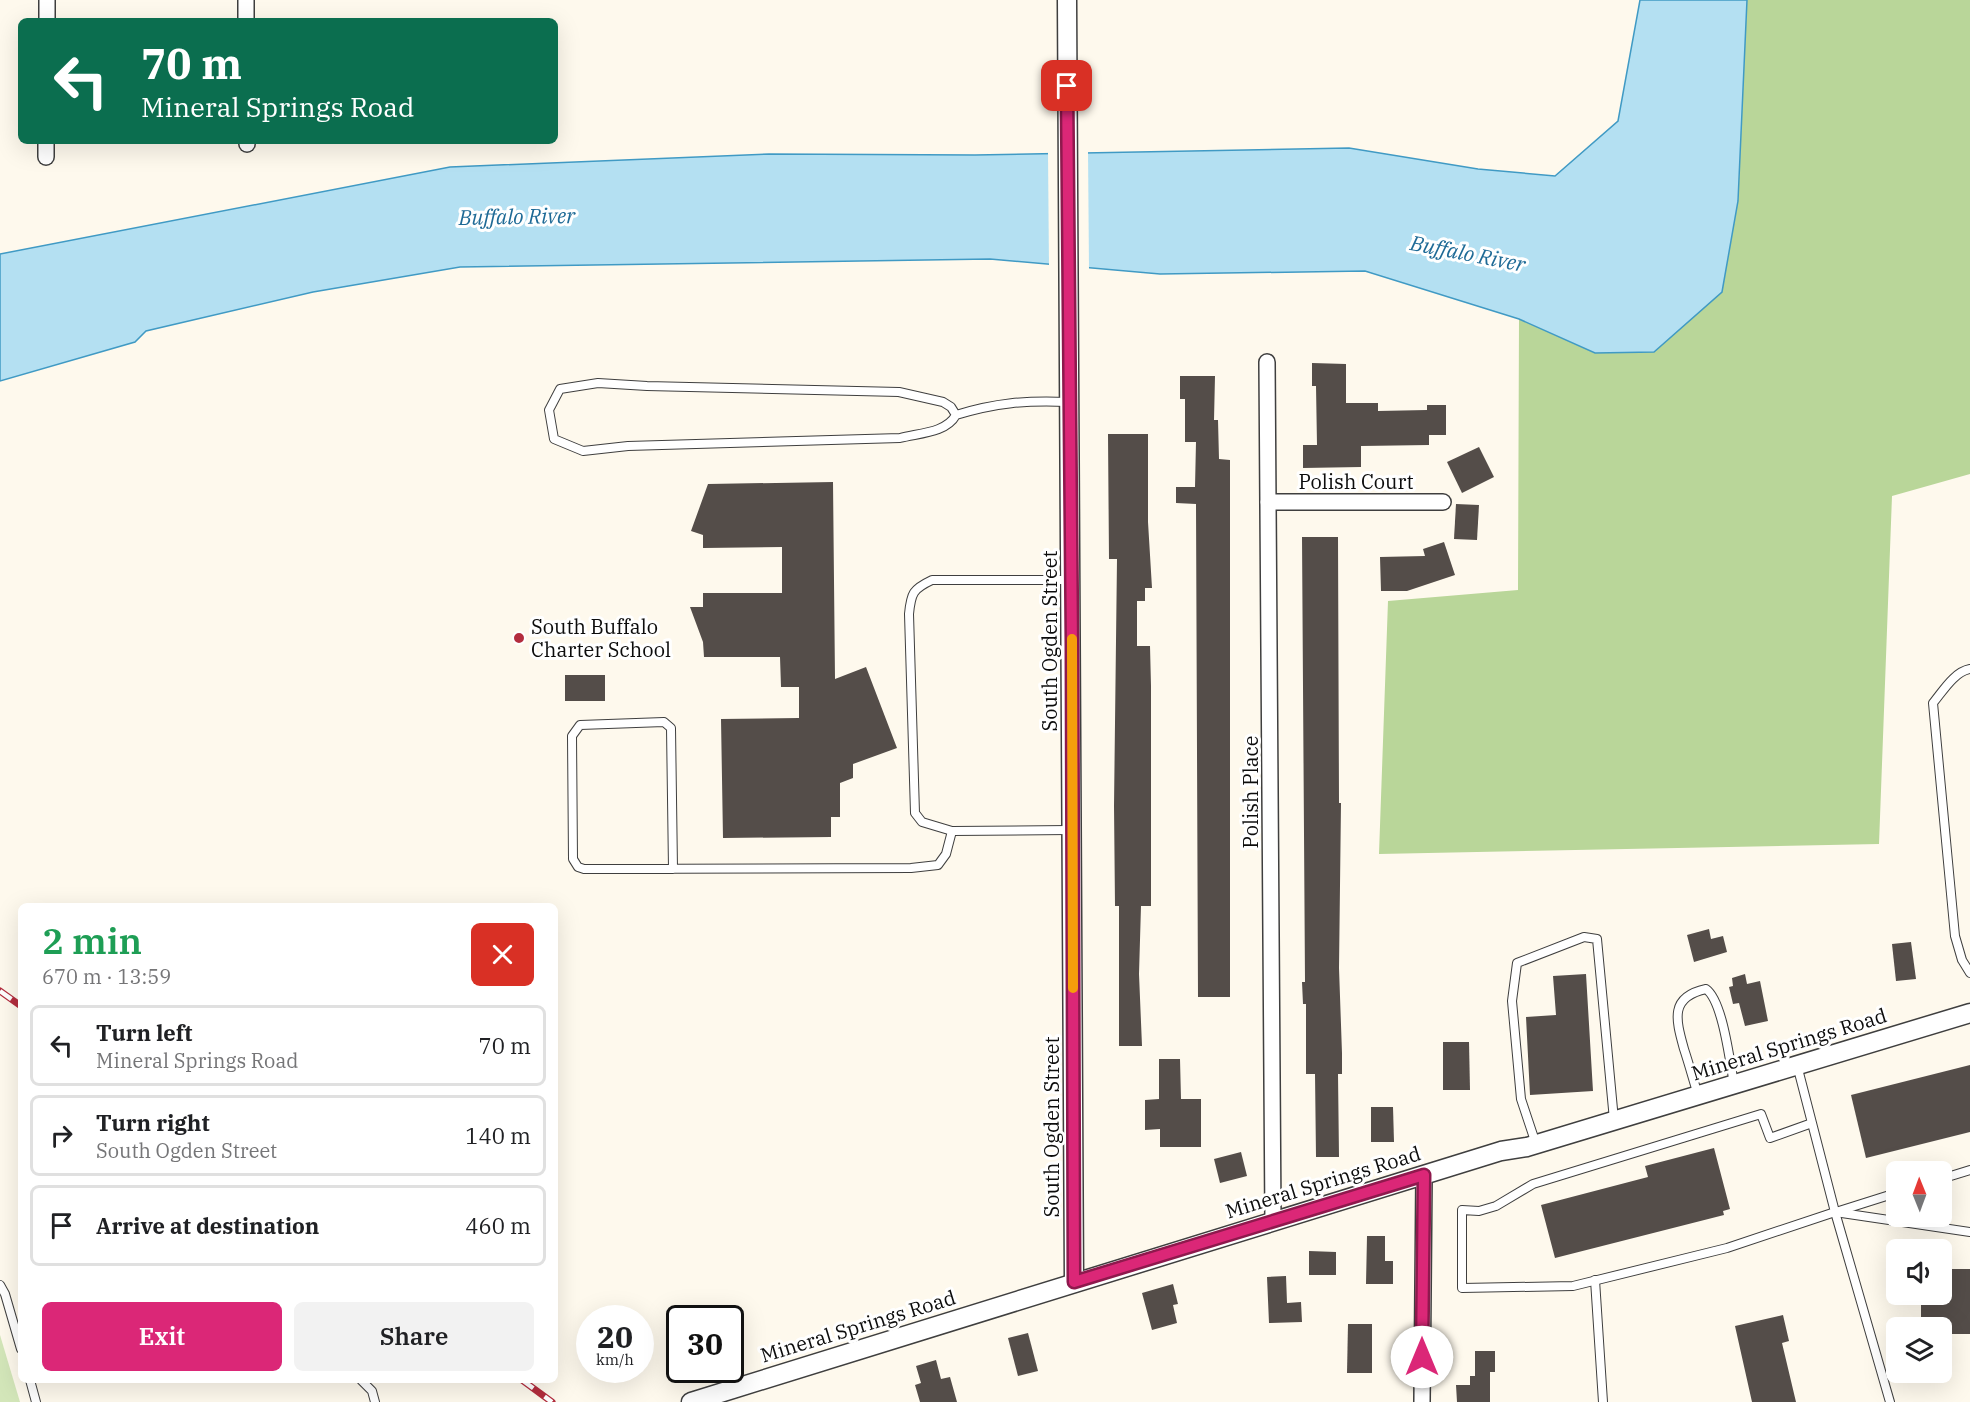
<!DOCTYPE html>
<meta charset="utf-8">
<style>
:root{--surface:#fff;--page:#f2f2f2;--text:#202124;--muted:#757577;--line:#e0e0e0;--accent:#db2777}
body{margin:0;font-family:"IBM Plex Serif",serif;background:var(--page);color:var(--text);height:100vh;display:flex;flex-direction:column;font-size:22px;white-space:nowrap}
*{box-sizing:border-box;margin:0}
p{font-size:20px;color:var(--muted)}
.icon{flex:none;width:33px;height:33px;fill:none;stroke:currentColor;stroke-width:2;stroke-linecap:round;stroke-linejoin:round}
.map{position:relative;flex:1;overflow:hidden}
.sheet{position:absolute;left:18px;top:903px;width:540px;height:480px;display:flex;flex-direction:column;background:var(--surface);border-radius:9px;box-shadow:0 6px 24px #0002}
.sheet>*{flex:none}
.top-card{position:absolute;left:18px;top:18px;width:540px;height:126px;border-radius:9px;box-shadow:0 6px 24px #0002;background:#0b6e4f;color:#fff;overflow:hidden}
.needle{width:39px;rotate:359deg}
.controls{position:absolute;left:1886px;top:1161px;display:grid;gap:12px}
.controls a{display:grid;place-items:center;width:66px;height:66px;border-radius:9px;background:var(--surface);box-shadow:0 6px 24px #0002;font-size:30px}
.speed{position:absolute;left:576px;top:1305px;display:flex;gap:12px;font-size:30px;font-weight:700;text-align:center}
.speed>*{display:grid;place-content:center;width:78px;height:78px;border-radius:50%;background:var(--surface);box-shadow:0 6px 24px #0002;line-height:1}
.speed small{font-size:15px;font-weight:400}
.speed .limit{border:3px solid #111;border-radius:9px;background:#fff;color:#111}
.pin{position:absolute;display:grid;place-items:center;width:51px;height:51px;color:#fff;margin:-26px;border-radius:12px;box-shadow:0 3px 9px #0006}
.me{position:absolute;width:66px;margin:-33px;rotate:0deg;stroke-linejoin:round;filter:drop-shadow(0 0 4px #0008)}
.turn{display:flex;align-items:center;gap:21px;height:126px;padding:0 24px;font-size:27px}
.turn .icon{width:78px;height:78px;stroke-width:2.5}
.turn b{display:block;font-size:42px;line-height:51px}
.round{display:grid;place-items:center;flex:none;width:63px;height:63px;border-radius:9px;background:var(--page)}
.head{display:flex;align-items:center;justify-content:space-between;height:102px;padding:0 24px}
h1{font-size:36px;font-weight:600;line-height:45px;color:#1e9e55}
.cta{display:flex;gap:12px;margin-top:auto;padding:12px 24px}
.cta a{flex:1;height:69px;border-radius:9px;background:var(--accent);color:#fff;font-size:24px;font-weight:600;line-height:69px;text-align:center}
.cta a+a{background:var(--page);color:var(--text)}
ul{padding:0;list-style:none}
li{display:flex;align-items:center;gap:18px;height:81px;margin:0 12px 9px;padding:0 12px;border:3px solid var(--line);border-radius:9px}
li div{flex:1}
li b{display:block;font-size:22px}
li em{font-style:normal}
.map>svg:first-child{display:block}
</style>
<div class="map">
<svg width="1970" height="1402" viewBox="0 0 1970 1402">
<rect width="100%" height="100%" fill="#fef9ed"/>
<path fill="#d3e6b9" d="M0,1335L20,1402H0Z"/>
<path fill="#b9d699" d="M1747,0H1970V474L1892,496L1879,844L1379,854L1388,601L1518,590L1519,319L1595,353L1722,292L1738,201Z"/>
<path fill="#b4e0f2" stroke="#409ac4" stroke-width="1.5" d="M1640,0H1747L1738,201L1722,292L1654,352L1595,353L1519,319L1365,271L1160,274L990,259L460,267L313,292L146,331L135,342L0,381V254L450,167L769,154L975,155L1349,148L1478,169L1555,176L1618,121Z"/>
<path fill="#fef9ed" d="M1048,151H1088L1089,271L1049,267Z"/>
<g fill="#544d49">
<path d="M1312,363L1346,364V403H1378V411L1427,410V405H1446V435H1429V445L1361,446V467L1303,468V445H1317L1316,386H1312Z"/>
<path d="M1180,376H1215L1214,420H1218L1219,459L1230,460V997H1198L1196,504L1176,503V487H1195L1196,442H1185V399H1180Z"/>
<path d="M1108,434H1148V522L1152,588H1145V601H1137V646H1150L1151,686V906H1141L1139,974L1142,1046H1119V906H1115L1114,806L1117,559H1109Z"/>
<path d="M1479,447L1494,477L1462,493L1447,462Z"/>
<path d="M833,482L835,679L866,667L897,748L853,764V778L840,783V817H831V837L723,838L721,719L799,718V687H781L780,657H704L703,642L690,607H703V593H782V547L703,548V535L691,531L708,484Z"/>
<path d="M1456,504L1479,505L1477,540L1454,539Z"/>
<path d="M1302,537H1338L1339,803H1341L1339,968L1342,1053V1074H1338L1339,1157H1316L1315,1074H1306V1004H1303L1302,982H1305Z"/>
<path d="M1444,542L1455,575L1407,591H1381L1380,557L1425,556L1423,549Z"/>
<rect x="565" y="675" width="40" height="26"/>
<path d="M1709,929L1711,939L1723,936L1727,952L1694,962L1687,935Z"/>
<path d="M1911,942L1916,979L1896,981L1892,944Z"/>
<path d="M1586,974L1593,1091L1530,1095L1526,1017L1556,1015L1553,976Z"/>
<path d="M1745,974L1747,984L1760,981L1768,1021L1745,1026L1739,1003L1733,1004L1729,987L1733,986L1732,978Z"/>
<path d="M1443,1042H1469L1470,1090H1443Z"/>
<path d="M1159,1059H1180L1181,1099H1201V1147H1160V1129L1145,1130V1100L1159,1099Z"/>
<path d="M1970,1065V1132L1866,1158L1851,1095Z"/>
<path d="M1371,1107H1393L1394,1142H1371Z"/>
<path d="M1714,1148L1730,1209L1723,1211L1724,1215L1555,1258L1541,1205L1648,1177L1645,1166Z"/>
<path d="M1241,1152L1247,1176L1220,1183L1214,1159Z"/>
<path d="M1367,1236H1385V1261H1393V1284H1366Z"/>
<path d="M1309,1251L1336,1252V1275H1309Z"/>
<path d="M1941,1269H1970V1334H1941V1328H1921V1294H1941Z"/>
<path d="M1286,1276L1287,1303L1301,1302L1302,1322L1269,1323L1267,1277Z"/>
<path d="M1173,1284L1178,1304L1173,1305L1177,1323L1152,1330L1142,1293Z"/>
<path d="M1783,1315L1789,1341L1782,1343L1796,1402H1752L1735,1326Z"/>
<path d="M1348,1324H1372V1373H1347Z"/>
<path d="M1028,1333L1038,1371L1018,1376L1008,1338Z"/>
<path d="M1475,1351H1495V1372H1490V1402H1457L1456,1385H1470V1376H1475Z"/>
<path d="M936,1360L941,1379L950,1377L957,1402H920L915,1385L921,1383L916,1366Z"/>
</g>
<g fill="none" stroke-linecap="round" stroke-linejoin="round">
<g stroke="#3f3f3f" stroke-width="10">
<g id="service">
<path d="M956,415L951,407L943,402L899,392L647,386L598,383L560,389L549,410L554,439L583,451L628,446L900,438C919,433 946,433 956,415C995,403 1027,400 1068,402"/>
<path d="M1070,580H932C913,589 911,593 909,614L915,813L922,822L952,831L1070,830"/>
<path d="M1970,669C1954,672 1943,691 1933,703L1955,936L1962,960L1970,973"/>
<path d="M673,869L671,728L664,722L580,725L572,736L573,859L578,867L584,869L911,868L938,865L946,854L952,831"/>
<path d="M1797,1065L1835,1212L1727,1248L1573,1286L1462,1288V1210L1479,1211L1496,1206L1533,1184L1761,1114L1770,1138L1812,1123"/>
<path d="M1698,1095C1693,1079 1689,1064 1684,1049C1676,1020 1669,997 1706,989C1723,1001 1730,1063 1734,1084"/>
<path d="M1536,1144L1521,1099L1512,1001L1517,963L1584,937L1597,939L1614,1120"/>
<path d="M1941,1179L1970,1170"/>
<path d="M1839,1211L1896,1193"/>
<path d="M1835,1212L1890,1402"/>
<path d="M1835,1212L1970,1232"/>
<path d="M1595,1280L1603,1402"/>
<path d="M0,1285L5,1294L21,1349"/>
<path d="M30,1380L36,1402"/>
<path d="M361,1380L372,1391L375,1402"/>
</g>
</g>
<g stroke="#3f3f3f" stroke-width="18">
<g id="minor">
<path d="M47,21V0"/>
<path d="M246,21V0"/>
<path d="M247,141V144"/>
<path d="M46,157V141"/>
<path d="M1267,362L1273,1221"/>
<path d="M1268,502H1443"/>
<path d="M1422,1402L1424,1175"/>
</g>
</g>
<g stroke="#3f3f3f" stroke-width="21">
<g id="tertiary">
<path d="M1067,0L1074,1282"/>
<path d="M691,1402L1501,1151L1527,1147L1970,1013"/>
</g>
</g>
<use href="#service" stroke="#fff" stroke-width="8"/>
<use href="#minor" stroke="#fff" stroke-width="15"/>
<use href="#tertiary" stroke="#fff" stroke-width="18"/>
<g stroke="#b32d3e" stroke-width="7">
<g id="rail">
<path d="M0,991L21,1006"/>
<path d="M522,1380L552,1402"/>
</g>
</g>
<use href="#rail" stroke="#fff" stroke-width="4.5" stroke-dasharray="14" stroke-linecap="butt"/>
</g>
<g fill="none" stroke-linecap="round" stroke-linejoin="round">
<g stroke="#8e194d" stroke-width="15">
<path id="route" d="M1067,86L1072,646L1074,1282L1424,1175L1422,1357"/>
</g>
<use href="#route" stroke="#db2777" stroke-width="10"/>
<path stroke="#f59e0b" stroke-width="10" d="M1072,639L1073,988"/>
</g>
<circle fill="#b32d3e" stroke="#fff" stroke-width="2" cx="519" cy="638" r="6"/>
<g text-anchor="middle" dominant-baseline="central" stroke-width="6" stroke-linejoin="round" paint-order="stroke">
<g font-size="20" fill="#0c0c0c" stroke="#fff">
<text x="1356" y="481">Polish Court</text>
<text transform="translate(1049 641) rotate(-90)">South Ogden Street</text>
<text transform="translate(1250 792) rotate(-90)">Polish Place</text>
<text transform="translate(1789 1044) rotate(-17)">Mineral Springs Road</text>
<text transform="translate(1051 1127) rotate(-90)">South Ogden Street</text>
<text transform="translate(1323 1182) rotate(-17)">Mineral Springs Road</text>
<text transform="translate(858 1326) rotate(-17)">Mineral Springs Road</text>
</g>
<g font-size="20" fill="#0c0c0c" stroke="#fff" text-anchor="start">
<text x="531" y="626">South Buffalo<tspan x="531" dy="23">Charter School</tspan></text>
</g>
<g font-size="21" font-style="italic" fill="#1e6a96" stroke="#fff">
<text transform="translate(517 216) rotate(-1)">Buffalo River</text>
<text transform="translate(1468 253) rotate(11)">Buffalo River</text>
</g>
</g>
</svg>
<div class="controls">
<a><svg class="needle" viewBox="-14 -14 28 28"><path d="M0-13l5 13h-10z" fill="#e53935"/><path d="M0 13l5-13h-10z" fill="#757577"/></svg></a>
<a><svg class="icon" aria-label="sound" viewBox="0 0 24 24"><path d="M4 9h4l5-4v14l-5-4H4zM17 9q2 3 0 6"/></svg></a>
<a><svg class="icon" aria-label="layers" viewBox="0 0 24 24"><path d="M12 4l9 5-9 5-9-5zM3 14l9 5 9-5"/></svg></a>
</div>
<div class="speed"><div>20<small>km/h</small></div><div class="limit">30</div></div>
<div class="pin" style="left:1067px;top:86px;background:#d93025"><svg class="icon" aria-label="arrive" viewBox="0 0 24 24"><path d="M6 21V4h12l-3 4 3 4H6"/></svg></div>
<svg class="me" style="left:1422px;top:1357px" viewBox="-20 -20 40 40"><circle r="19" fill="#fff"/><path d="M0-13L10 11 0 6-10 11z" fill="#db2777"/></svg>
<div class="top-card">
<div class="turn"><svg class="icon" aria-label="left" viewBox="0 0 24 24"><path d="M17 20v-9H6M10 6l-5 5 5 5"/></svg><div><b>70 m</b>Mineral Springs Road</div></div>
</div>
<section class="sheet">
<div class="head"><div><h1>2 min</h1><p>670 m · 13:59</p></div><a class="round" style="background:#d93025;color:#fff"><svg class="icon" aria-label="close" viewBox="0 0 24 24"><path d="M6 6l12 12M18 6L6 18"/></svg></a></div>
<ul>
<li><svg class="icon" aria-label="left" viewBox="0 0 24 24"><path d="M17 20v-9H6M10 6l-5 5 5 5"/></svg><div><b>Turn left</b><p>Mineral Springs Road</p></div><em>70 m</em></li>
<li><svg class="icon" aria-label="right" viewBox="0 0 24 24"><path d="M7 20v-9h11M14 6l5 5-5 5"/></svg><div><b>Turn right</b><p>South Ogden Street</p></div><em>140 m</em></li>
<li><svg class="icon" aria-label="arrive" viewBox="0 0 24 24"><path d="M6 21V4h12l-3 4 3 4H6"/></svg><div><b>Arrive at destination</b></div><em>460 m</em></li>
</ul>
<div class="cta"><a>Exit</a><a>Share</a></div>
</section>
</div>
